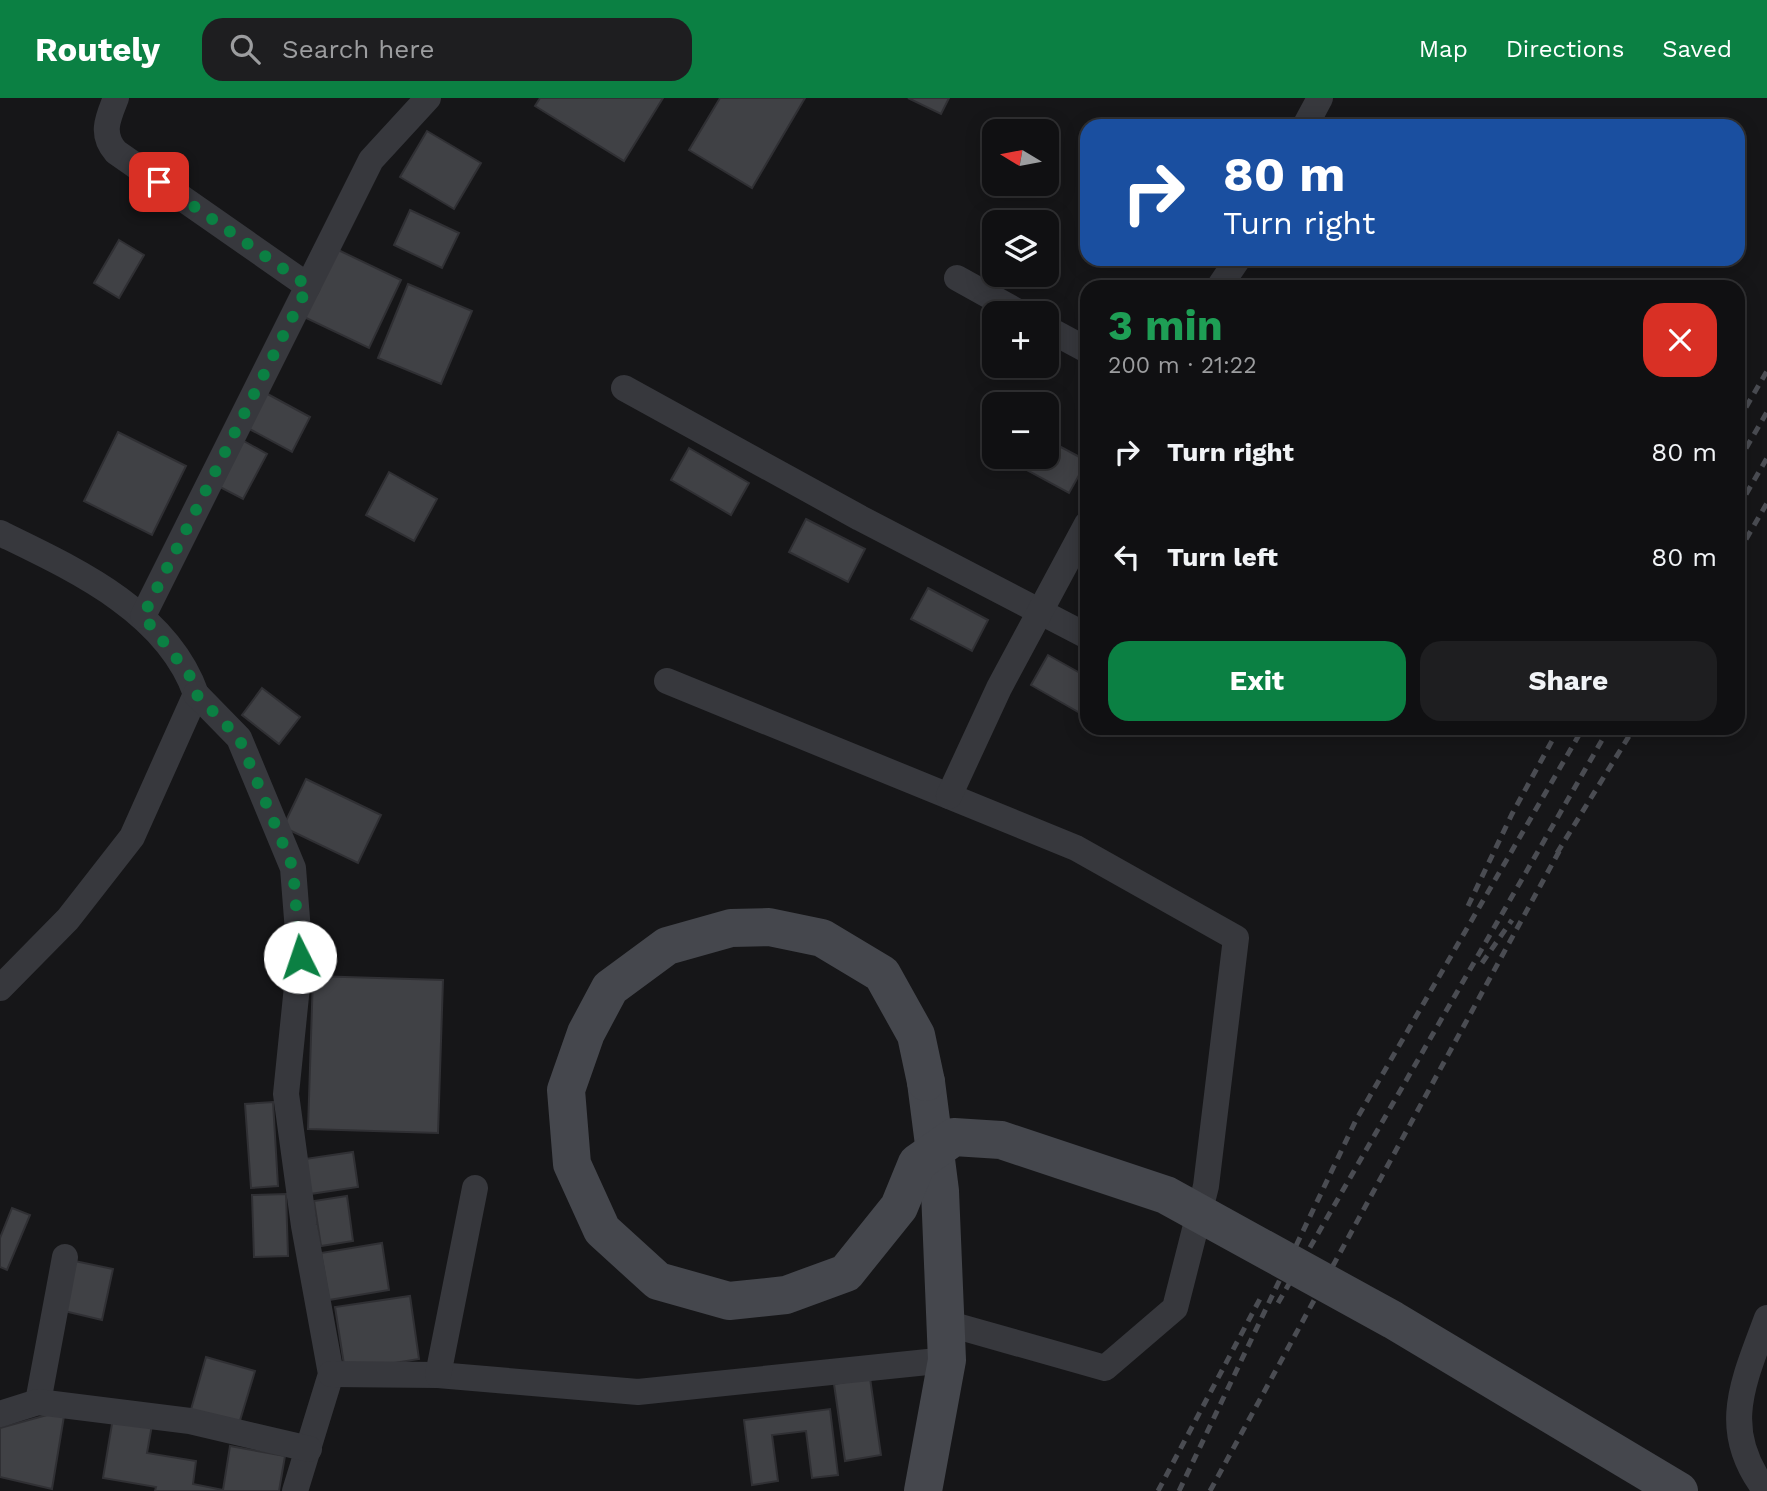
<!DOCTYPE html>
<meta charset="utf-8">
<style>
:root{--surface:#101012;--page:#1e1e20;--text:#f1f3f6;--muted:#9c9d9f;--line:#303032;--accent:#0b8043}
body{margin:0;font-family:"Work Sans",sans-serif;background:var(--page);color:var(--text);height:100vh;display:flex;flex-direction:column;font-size:26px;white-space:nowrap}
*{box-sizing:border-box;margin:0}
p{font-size:23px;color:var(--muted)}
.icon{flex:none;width:38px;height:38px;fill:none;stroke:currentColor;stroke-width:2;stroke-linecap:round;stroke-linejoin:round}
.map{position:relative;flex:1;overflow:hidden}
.sheet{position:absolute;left:1080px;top:182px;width:665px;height:455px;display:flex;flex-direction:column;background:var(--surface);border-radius:21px;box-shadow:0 4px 18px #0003,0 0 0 2px var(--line)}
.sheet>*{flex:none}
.banner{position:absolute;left:1080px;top:21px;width:665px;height:147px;border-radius:21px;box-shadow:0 4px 18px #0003,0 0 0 2px var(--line);background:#1a4fa0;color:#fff;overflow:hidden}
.needle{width:46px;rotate:280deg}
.buttons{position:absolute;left:982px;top:21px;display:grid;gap:14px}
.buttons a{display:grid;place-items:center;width:77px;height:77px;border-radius:14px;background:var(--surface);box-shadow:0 4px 18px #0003,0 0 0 2px var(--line);font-size:35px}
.pin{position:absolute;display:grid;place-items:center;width:60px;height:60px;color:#fff;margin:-30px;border-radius:14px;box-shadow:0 4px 10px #0006}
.me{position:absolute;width:77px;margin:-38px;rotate:356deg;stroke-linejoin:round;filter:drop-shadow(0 0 5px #0008)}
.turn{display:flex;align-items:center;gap:24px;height:147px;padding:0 28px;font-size:32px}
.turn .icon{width:91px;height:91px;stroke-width:2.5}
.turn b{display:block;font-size:49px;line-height:60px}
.round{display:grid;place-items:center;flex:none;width:74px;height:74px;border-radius:21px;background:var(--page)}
.summary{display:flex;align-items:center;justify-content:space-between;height:119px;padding:0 28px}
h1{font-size:42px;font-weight:700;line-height:52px;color:#1e9e55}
.primary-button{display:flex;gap:14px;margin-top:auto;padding:14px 28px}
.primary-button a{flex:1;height:80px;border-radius:21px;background:var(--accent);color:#fff;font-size:28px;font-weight:700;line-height:80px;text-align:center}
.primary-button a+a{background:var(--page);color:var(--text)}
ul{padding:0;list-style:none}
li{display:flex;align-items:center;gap:21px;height:105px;padding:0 28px}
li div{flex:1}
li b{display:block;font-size:26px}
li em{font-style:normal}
header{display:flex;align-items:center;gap:42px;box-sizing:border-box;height:98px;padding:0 35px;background:var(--accent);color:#fff}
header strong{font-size:33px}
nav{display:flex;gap:38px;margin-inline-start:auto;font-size:24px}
.search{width:490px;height:63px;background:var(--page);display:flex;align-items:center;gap:18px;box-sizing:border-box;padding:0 24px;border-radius:21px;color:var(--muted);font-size:26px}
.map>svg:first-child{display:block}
</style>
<header>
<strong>Routely</strong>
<div class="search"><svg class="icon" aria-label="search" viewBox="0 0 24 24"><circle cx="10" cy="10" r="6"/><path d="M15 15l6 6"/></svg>Search here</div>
<nav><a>Map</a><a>Directions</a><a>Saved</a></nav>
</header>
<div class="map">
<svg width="1767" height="1393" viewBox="0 0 1767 1393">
<rect width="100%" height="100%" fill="#161618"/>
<g fill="#404145" stroke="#303034" stroke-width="2">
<path d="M540,0H663L624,63L535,8Z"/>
<path d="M720,0H805L752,90L689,52Z"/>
<path d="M908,0H949L941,16Z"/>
<path d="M427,33L481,65L454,111L400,79Z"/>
<path d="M410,112L459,135L442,170L394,147Z"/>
<path d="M119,142L144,157L119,200L94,185Z"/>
<path d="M334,150L401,182L369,250L302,218Z"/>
<path d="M408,186L472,213L441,286L378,260Z"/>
<path d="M262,293L310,319L292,354L244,328Z"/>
<path d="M118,334L186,368L152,437L84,403Z"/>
<path d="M1046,341L1087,363L1069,395L1005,360L1046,359Z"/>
<path d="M242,342L267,356L243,401L218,388Z"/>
<path d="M689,350L749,385L731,417L671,382Z"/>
<path d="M389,374L437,401L414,443L366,417Z"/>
<path d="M806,421L865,451L848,484L789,454Z"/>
<path d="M928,490L988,522L972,553L911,521Z"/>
<path d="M1048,557L1087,579V619L1031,587Z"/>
<path d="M262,590L300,619L279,646L242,617Z"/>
<path d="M306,681L381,717L358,765L283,729Z"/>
<path d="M313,878L443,882L438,1035L308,1031Z"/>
<path d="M273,1004L278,1088L251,1090L245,1006Z"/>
<path d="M353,1054L358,1089L310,1096L305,1061Z"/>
<path d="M286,1096L288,1158L254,1159L252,1097Z"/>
<path d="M347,1098L353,1143L321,1148L314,1103Z"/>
<path d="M12,1110L30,1117L7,1172L0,1169V1140Z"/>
<path d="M382,1145L389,1192L329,1202L321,1155Z"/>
<path d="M70,1162L113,1171L102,1222L60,1212Z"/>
<path d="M410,1198L419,1261L345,1273L335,1209Z"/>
<path d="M206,1259L255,1273L238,1329L190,1315Z"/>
<path d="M870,1280L881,1357L845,1363L834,1286Z"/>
<path d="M830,1311L838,1377L812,1380L806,1333L772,1337L778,1383L752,1387L744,1322Z"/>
<path d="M65,1312L52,1391L0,1379V1330Z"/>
<path d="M113,1320L152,1327L147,1355L196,1363L193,1386L223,1392L230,1348L285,1358L279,1393H155L156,1389L103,1380Z"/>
</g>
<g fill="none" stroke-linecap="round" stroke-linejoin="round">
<g stroke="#37383d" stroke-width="26">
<path d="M116,0C108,20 100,36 116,54L308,188"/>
<path d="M1305,28L1320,0"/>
<path d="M957,180L1020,215"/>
<path d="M1219,189L1238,161"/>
<path d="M1046,230L1087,252"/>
<path d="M624,290L860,420L1087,538"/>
<path d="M0,435C74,471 167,513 196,596L132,739L68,821L0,890"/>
<path d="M143,518L371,62L428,0"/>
<path d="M667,583L1076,750L1236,840L1206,1088L1175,1210L1105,1270L946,1225"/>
<path d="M196,596L239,640L293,770L300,859L286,996L304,1128L331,1276L295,1393"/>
<path d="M949,698L999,590L1087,426"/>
<path d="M331,1276L438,1277L638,1294L947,1262"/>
<path d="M438,1277L475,1090"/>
<path d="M38,1304L65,1159"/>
<path d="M0,1316L38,1304L190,1323L309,1351"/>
<path d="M1766,1393C1719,1332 1743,1285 1767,1220"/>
</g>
<path stroke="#45474d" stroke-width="38" d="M923,1393L947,1262L940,1093L926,984"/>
<g stroke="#4a4c52" stroke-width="5" stroke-dasharray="9 7" stroke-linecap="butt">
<path d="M1738,323L1767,273"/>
<path d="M1738,364L1767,314"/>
<path d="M1738,410L1767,360"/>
<path d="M1738,455L1767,405"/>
<path d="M1557,755L1634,630"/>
<path d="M1468,808L1512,716L1559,630"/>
<path d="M1482,865L1512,822"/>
<path d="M1278,1205L1609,630"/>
<path d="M1158,1393L1261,1199"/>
<path d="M1179,1393L1356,1022L1583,630"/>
<path d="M1210,1393L1562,748"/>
</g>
<path stroke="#45474d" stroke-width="38" d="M926,984L916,937L882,876L822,840L769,829L731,830L667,848L610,890L586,935L566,992L572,1066L602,1132L658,1183L729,1203L786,1197L846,1175L899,1109L917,1065L954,1039L1001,1042L1166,1097L1393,1222L1679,1393"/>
</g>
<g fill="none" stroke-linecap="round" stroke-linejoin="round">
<path stroke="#0b8043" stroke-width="12" stroke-dasharray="0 21.6" d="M159,84L308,188L143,518L189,576L196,596L239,640L293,770L300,859"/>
</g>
</svg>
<div class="buttons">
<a><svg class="needle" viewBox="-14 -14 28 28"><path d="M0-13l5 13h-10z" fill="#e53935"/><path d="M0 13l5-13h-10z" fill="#9c9d9f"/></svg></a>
<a><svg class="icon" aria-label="layers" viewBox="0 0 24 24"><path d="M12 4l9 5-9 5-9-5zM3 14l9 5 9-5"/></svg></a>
<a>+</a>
<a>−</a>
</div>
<div class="pin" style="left:159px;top:84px;background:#d93025"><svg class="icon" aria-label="arrive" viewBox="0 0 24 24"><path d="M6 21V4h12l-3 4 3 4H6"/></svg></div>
<svg class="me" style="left:300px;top:859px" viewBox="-20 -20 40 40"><circle r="19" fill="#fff"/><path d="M0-13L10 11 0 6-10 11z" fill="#0b8043"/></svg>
<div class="banner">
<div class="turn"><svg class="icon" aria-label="right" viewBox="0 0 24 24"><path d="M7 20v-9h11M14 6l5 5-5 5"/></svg><div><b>80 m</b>Turn right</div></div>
</div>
<section class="sheet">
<div class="summary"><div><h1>3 min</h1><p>200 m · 21:22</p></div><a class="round" style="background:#d93025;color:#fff"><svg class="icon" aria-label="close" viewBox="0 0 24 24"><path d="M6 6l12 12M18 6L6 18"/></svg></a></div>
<ul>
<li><svg class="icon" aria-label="right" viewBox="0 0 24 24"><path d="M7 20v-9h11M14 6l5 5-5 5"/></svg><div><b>Turn right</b></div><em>80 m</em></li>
<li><svg class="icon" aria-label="left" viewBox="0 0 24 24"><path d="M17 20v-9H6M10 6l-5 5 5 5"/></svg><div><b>Turn left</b></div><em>80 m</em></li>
</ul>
<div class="primary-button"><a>Exit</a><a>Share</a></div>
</section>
</div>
